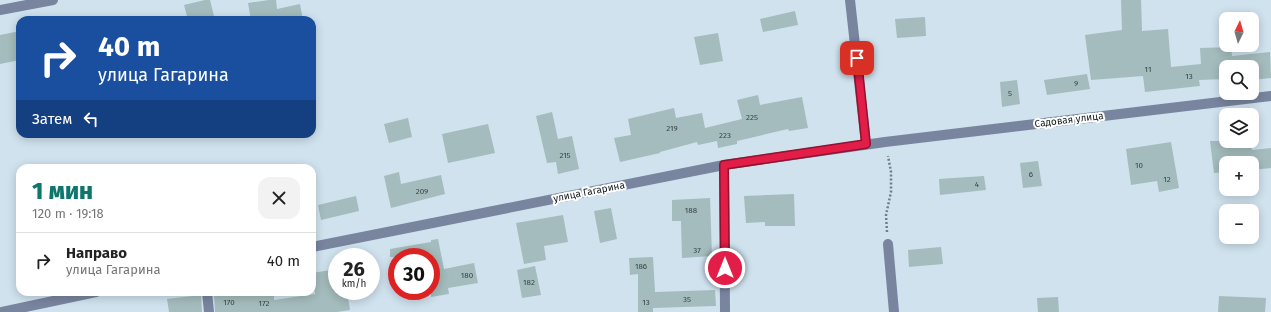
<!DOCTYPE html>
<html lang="ru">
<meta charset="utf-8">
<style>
:root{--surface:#fff;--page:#f2f2f2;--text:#222;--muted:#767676;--line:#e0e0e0;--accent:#0f766e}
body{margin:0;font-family:"Fira Sans",sans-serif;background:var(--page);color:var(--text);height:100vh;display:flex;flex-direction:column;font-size:15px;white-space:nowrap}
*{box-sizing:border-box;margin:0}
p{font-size:13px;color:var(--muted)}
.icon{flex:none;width:22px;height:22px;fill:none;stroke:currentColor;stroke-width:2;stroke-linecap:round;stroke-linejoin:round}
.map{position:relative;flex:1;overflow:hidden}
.sheet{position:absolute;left:16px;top:164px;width:300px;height:132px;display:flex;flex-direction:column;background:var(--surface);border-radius:12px;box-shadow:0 2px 10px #0003}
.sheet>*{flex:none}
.banner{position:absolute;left:16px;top:16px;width:300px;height:122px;border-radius:12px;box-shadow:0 2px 10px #0003;background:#1a4fa0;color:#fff;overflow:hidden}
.needle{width:26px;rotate:5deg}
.tools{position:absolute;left:1219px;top:12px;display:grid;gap:8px}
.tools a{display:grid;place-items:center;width:40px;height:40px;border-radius:8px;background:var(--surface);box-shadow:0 2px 10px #0003;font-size:20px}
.speed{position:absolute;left:328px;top:248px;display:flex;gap:8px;font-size:20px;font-weight:700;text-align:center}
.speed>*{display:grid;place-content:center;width:52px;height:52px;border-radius:50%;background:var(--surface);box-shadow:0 2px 10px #0003;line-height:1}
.speed small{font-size:10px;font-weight:400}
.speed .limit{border:6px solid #d22;background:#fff;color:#111}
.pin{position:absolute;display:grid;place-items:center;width:34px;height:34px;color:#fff;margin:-17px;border-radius:8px;box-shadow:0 2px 6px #0006}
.me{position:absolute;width:44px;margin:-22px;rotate:0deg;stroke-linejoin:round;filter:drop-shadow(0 0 3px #0008)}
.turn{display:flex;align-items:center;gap:14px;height:84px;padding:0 16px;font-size:18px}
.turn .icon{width:52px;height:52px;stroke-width:2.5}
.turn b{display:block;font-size:28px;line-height:34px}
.then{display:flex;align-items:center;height:38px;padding:0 16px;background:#0003;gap:8px;font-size:15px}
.round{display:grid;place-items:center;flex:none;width:42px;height:42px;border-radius:12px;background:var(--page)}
.summary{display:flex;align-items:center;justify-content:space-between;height:68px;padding:0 16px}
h1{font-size:24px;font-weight:800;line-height:30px;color:var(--accent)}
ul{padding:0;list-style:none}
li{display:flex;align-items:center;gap:12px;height:56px;padding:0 16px;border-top:1px solid var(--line)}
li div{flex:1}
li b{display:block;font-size:15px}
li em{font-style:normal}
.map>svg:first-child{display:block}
</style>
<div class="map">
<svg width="1271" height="312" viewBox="0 0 1271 312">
<rect width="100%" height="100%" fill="#cfe2ee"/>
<g fill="#a4bcbd">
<path d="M205,0H210L215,20H188L184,5Z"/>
<path d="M269,0H276L277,9L300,4L303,20H251L248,3Z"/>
<path d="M1121,0H1141L1142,31L1168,29L1171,67L1201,64L1200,48L1231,47L1232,56L1270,52L1271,78L1252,80V67H1226V79L1199,80L1200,86L1145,92L1143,76L1091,80L1085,35L1122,30Z"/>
<path d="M795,11L798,25L763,32L760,19Z"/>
<path d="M925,17L926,36L897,38L895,19Z"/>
<path d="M20,31V60L0,64V35Z"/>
<path d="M718,33L723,61L700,65L694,37Z"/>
<path d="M1087,74L1090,89L1047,95L1044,80Z"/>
<path d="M1017,80L1020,104L1002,107L1000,82Z"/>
<path d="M758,95L760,105L802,97L808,128L789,131L788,129L737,141V144L718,148L717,141L698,145L697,142L660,152V153L620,162L614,138L631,135L628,119L674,108L676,118L702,113L705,128L742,119L737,100Z"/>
<path d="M552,112L558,139L572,136L579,169L558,174L556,162L547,163L536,116Z"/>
<path d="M408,118L412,137L389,143L384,124Z"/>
<path d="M488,124L495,153L448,163L442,134Z"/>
<path d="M1210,141H1251L1252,150L1271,148V168L1252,170V163H1226V172L1214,173Z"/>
<path d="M1171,142L1179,188L1159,192L1157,181L1131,185L1126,149Z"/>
<path d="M1038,161L1042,186L1023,188L1020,163Z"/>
<path d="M399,172L401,184L441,175L445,194L391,208L384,176Z"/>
<path d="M984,176L986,190L940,195L939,179Z"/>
<path d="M794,194L795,226H765V222L746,223L744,196Z"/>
<path d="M356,196L359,211L321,220L318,205Z"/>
<path d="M710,198L712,256L682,258L681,221H672V200Z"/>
<path d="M611,208L617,239L600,243L594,211Z"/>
<path d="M563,215L568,242L544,246L546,260L524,264L516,223Z"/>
<path d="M438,239L444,269L474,263L478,283L448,288L449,294L431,297V257H390V249L431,242V240Z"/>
<path d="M941,247L943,264L909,267L908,250Z"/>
<path d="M653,257L655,292L715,290L716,306L653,308V312H638V274L630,275L629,258Z"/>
<path d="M535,266L541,295L522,298L517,270Z"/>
<path d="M337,269V291H347L350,310L337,312H215L214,293L217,292H237L238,295L274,292V300L315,294L312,273Z"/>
<path d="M201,295L202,312H169L167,299Z"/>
<path d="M1219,296L1266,298L1265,312H1218Z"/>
<path d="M1058,297L1059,312H1038L1037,298Z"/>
</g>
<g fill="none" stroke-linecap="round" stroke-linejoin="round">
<path stroke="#717e86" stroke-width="2.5" stroke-dasharray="2 2" stroke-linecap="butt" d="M887,232L886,215L891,192V172L888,156"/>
<g stroke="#79849f" stroke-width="10">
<path d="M850,0L866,144"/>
<path d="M0,10L53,0"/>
<path d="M312,247L724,165"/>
<path d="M2,312L96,292"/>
</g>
<g stroke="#79849f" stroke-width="10">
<path d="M888,244L894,312"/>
<path d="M207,292L209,312"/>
<path d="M725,312L724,165L885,142L1271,96"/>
</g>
</g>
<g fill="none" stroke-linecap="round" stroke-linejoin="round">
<g stroke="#92132f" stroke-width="10">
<path id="route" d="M725,268L724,165L866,144L857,58"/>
</g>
<use href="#route" stroke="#e11d48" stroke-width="7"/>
</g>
<g text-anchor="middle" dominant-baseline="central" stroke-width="4" stroke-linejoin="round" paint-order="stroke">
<g font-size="8" fill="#374246">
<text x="1148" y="69">11</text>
<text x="1189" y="76">13</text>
<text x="1076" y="83">9</text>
<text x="1010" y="93">5</text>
<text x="752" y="117">225</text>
<text x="672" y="128">219</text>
<text x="725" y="135">223</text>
<text x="565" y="155">215</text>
<text x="1139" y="165">10</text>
<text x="1031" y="174">6</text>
<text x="1167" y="179">12</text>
<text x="977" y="184">4</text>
<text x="422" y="191">209</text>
<text x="691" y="210">188</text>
<text x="697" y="250">37</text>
<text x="641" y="266">186</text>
<text x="467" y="275">180</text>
<text x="529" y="282">182</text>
<text x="687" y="299">35</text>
<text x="229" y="302">170</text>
<text x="646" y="302">13</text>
<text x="264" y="303">172</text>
</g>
<g font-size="10" fill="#131a1e" stroke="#fff">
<text transform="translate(1069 120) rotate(-7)">Садовая улица</text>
<text transform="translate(589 192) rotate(-11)">улица Гагарина</text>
</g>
</g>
</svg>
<div class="tools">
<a><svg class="needle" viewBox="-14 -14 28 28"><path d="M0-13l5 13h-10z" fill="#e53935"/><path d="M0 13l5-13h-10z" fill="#767676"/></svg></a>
<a><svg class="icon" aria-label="search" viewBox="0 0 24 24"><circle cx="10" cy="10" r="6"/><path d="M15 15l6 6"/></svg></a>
<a><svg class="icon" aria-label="layers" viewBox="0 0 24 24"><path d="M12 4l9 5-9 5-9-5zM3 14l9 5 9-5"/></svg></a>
<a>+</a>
<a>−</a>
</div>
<div class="speed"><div>26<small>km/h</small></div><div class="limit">30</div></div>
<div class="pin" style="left:857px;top:58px;background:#d93025"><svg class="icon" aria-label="arrive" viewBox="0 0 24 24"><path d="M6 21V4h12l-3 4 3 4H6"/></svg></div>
<svg class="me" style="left:725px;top:268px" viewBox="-20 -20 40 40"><circle r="17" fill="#e11d48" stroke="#fff" stroke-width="3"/><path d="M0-11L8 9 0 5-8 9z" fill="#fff"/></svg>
<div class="banner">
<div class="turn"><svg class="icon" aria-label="right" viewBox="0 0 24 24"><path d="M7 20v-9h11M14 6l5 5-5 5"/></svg><div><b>40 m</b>улица Гагарина</div></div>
<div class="then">Затем<svg class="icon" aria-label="left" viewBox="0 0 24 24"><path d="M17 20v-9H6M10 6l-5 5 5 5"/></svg></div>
</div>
<section class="sheet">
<div class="summary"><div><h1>1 мин</h1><p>120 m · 19:18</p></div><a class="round"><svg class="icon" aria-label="close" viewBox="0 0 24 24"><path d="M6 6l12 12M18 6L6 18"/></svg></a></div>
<ul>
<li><svg class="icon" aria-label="right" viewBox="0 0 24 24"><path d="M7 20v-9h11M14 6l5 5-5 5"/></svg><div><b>Направо</b><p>улица Гагарина</p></div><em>40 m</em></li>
</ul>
</section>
</div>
